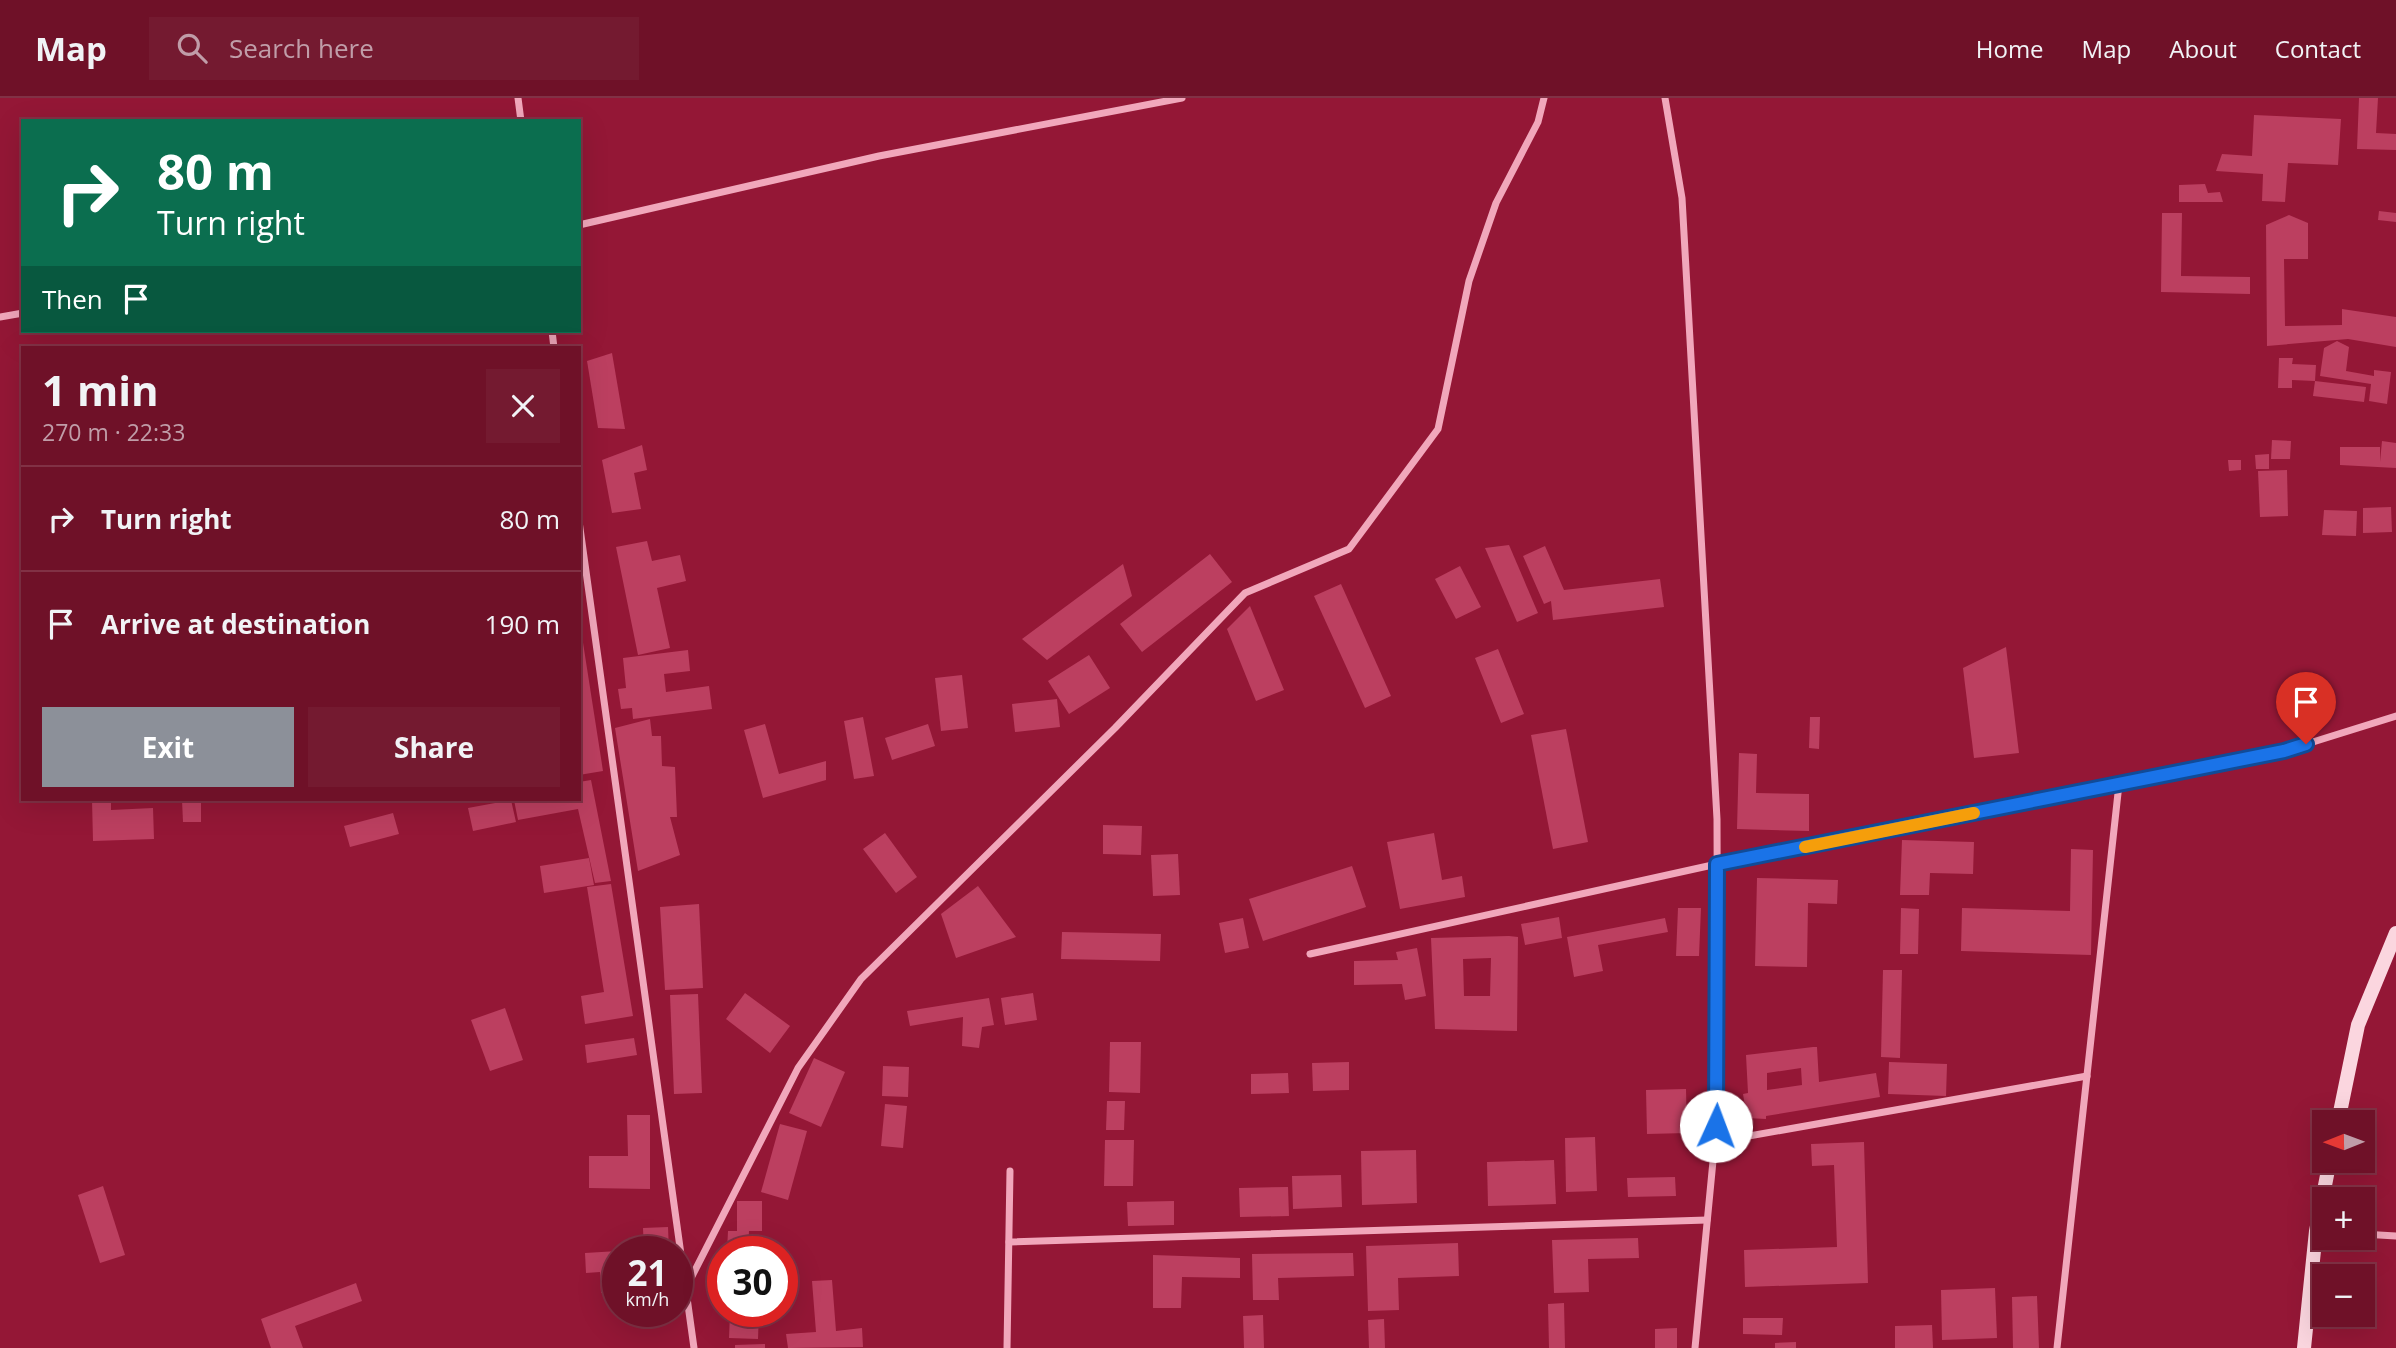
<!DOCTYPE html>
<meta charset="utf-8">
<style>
:root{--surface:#6f1128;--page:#741a30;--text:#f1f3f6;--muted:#c09da8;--line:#813145;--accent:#8c9099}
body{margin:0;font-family:"Open Sans",sans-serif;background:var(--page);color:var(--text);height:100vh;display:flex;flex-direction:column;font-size:26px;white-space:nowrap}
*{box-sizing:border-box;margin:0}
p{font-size:23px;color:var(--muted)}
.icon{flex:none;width:38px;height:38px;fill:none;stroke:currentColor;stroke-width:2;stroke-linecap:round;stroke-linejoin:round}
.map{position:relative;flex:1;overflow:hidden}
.panel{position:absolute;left:21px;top:248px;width:560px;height:455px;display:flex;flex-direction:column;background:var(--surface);border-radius:0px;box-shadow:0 7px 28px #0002,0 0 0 2px var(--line)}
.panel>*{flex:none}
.hud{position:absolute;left:21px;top:21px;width:560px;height:214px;border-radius:0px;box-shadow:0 7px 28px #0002,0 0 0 2px var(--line);background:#0b6e4f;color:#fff;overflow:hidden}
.needle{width:46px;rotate:269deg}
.buttons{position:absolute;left:2312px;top:1012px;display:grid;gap:14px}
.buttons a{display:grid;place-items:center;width:63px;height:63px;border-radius:0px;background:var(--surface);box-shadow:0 7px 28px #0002,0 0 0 2px var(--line);font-size:35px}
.speed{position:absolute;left:602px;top:1138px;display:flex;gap:14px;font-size:35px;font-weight:700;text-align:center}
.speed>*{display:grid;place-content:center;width:91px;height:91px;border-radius:50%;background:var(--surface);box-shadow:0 7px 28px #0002,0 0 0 2px var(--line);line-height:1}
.speed small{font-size:18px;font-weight:400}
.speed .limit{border:10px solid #d22;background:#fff;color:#111}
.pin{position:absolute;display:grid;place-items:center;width:60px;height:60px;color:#fff;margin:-72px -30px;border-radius:50% 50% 50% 0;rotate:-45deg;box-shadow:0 0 7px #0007}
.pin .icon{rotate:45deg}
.me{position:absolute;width:77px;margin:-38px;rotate:2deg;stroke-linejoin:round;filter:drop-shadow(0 0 5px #0008)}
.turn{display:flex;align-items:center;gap:24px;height:147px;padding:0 21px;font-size:32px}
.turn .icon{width:91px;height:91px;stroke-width:2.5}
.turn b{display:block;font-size:49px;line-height:60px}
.then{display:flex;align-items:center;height:66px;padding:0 21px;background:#0003;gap:14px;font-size:26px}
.round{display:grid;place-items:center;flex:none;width:74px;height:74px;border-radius:0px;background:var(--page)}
.head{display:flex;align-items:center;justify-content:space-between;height:119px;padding:0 21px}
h1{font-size:42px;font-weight:700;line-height:52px}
.action{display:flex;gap:14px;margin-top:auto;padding:14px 21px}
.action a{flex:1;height:80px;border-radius:0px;background:var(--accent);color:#fff;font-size:28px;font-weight:700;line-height:80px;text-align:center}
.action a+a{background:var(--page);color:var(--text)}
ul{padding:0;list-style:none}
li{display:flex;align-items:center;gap:21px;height:105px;padding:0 21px;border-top:2px solid var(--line)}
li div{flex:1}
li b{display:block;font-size:26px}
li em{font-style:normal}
header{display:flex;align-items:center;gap:42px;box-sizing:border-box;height:98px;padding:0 35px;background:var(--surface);border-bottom:2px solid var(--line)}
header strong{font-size:33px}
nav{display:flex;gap:38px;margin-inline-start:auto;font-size:24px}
.search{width:490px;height:63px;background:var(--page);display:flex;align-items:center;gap:18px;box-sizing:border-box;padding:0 24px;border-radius:0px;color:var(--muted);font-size:26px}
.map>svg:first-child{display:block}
</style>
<header>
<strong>Map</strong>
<div class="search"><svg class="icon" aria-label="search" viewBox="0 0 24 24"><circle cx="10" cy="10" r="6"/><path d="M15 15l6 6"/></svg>Search here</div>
<nav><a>Home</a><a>Map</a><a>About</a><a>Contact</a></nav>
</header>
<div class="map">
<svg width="2396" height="1250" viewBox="0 0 2396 1250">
<rect width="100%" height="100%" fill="#941736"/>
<g fill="#bc3f60" fill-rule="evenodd">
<path d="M2359,0H2378L2376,35L2396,36V52L2357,51Z"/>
<path d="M2254,17L2341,21L2338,67L2288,65L2285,104L2262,103L2263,76L2216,73L2222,56L2252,58Z"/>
<path d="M2205,86L2208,95L2220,94L2223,104H2179V87Z"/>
<path d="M2379,113L2396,115V124L2378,122Z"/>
<path d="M2162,115H2182L2181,178L2250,179V196L2161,194Z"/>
<path d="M2289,117L2308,125V161H2284L2285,228L2342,227V211L2396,219V249L2348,241L2267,248L2266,127Z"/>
<path d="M2337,243L2349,249L2346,273L2374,278V272L2391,274L2387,306L2369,303L2371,286L2320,278L2324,250Z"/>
<path d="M612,255L625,331L598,330L587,263Z"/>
<path d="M2279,260H2293L2292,266L2316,267L2315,283L2292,282V290H2278Z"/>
<path d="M2315,283L2366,289L2364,304L2313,298Z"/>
<path d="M2272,342L2291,343L2290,361H2271Z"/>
<path d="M2382,343L2396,345V370L2340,367V349H2380V364Z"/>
<path d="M642,347L647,372L634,375L641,411L612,415L602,362Z"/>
<path d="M2269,356V371H2256L2255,357Z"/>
<path d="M2228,362H2241V372L2229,373Z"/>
<path d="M2287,372L2288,418L2260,419L2258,373Z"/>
<path d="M2391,409L2392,434L2363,435V410Z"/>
<path d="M2324,412L2357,413L2356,438L2322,437Z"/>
<path d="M647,443L652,463L680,457L686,483L657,490L670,550L638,557L616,449Z"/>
<path d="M1509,447L1538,515L1517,524L1485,450Z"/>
<path d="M1545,448L1564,492L1660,481L1664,509L1553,522L1551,503L1544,506L1523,458Z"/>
<path d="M1210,456L1232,484L1142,554L1120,526Z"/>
<path d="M1123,466L1132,498L1047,562L1022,541Z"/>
<path d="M1460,468L1481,509L1456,521L1435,481Z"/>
<path d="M1341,486L1391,598L1365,610L1314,498Z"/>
<path d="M1250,508L1284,592L1256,603L1227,531Z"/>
<path d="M579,519L603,673L579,677Z"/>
<path d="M2006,549L2019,655L1974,660L1963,570Z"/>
<path d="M1498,551L1524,616L1501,625L1475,560Z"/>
<path d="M688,552L690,573L664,576L666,594L709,588L712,611L633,621L632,610L621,611L618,591L626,590L623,560Z"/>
<path d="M1089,557L1110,590L1069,616L1048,583Z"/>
<path d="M962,577L968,630L941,633L935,580Z"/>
<path d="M1057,601L1060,629L1015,634L1012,606Z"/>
<path d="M863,619L874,678L854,681L844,623Z"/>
<path d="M1810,619H1820L1819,651L1809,650Z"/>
<path d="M650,621L652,638H661L662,668L675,669L677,719H670L680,757L638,773L615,630Z"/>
<path d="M765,626L779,676L826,663V682L763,700L744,632Z"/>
<path d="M928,626L935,648L892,662L885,640Z"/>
<path d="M1566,631L1588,744L1553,751L1531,637Z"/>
<path d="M1739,655L1757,656L1756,695L1809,696V733L1737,731Z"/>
<path d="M591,682L611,783L595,785L578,711L518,722L514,702H579V684Z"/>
<path d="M92,702H111V712L153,710L154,741L93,743Z"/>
<path d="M182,702H201V724H183Z"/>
<path d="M511,702L516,724L473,733L468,710Z"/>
<path d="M393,715L399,736L350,749L344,728Z"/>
<path d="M1103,727L1142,728L1141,757L1103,756Z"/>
<path d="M885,735L917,779L896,795L863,751Z"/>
<path d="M1434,735L1442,782L1462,778L1465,799L1400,811L1387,744Z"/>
<path d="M1902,742L1974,744L1973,776L1930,775L1929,797H1900Z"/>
<path d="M2071,751L2093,752L2091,857L1961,853L1962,810L2070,813Z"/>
<path d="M1178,756L1180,797L1153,798L1151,757Z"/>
<path d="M589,760L594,787L544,795L540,768Z"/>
<path d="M1352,768L1366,809L1263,843L1249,801Z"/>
<path d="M1757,780L1838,782L1837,806L1808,805L1807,869L1755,868Z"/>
<path d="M611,786L633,918L585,926L581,898L604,894L587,789Z"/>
<path d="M978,788L1016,839L956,860L941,816Z"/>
<path d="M699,806L703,890L665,892L660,809Z"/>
<path d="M1678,810H1701L1699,858H1676Z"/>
<path d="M1901,810L1919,811L1918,856H1900Z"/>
<path d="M1559,819L1562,840L1525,847L1521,826Z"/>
<path d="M1243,820L1249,850L1225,855L1219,825Z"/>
<path d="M1665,820L1668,834L1598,847L1603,873L1574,879L1567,839Z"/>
<path d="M1062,834L1161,836L1160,863L1061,861Z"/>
<path d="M1509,838L1518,839L1517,933L1435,931L1431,840ZM1491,860L1490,898H1464L1463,861Z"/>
<path d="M1417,850L1426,898L1405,902L1402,886L1354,887V863L1398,862L1396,854Z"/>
<path d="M1883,872H1902L1900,960L1881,959Z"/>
<path d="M745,895L790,928L770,955L726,921Z"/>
<path d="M1033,895L1037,922L1005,927L1001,900Z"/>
<path d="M698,896L702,995L674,996L670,897Z"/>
<path d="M989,900L994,927L982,929L979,950L962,948L963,919L910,928L907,913Z"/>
<path d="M505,910L523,962L490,973L471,922Z"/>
<path d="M634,940L637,957L587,965L585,947Z"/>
<path d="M1110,944H1141L1140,995L1109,994Z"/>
<path d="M1813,949H1817L1819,984L1876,975L1880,999L1766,1018V1021L1747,1020L1743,996L1748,995L1746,957ZM1801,970L1802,987L1767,992V975Z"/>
<path d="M814,960L845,974L821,1029L789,1015Z"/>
<path d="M1349,964V992L1313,993L1312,965Z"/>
<path d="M1889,964L1947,966L1946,998L1888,996Z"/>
<path d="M883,968L909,969L908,999L882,998Z"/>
<path d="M1288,975L1289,995L1251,996V976Z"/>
<path d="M1686,991L1687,1035L1647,1036L1646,992Z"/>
<path d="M1107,1003H1125L1124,1032H1106Z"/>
<path d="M885,1006L907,1008L903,1050L881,1048Z"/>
<path d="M627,1017H650V1091L589,1090V1058H628Z"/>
<path d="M780,1026L807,1033L788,1102L761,1094Z"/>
<path d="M1595,1039L1597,1093L1566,1094L1565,1040Z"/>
<path d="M1105,1042H1134L1133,1088H1104Z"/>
<path d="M1864,1044L1868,1185L1745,1189L1744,1152L1837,1149L1834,1067L1812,1068L1811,1046Z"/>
<path d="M1416,1052L1417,1105L1362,1107L1361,1053Z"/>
<path d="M1554,1062L1556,1106L1488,1108L1487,1064Z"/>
<path d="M1341,1077L1342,1109L1293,1111L1292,1078Z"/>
<path d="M1675,1079L1676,1098L1628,1099L1627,1080Z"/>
<path d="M103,1088L125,1157L100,1165L78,1097Z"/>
<path d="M1288,1089L1289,1118L1240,1119L1239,1090Z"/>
<path d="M737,1103H762V1133H749L748,1153H727L728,1133H737Z"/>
<path d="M1174,1103V1127L1128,1128L1127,1104Z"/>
<path d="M668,1129L669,1153H644L643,1130Z"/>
<path d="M1638,1140L1639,1160L1588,1161L1589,1194L1554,1195L1552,1142Z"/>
<path d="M1458,1145L1459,1178L1398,1180L1399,1212L1368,1213L1366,1148Z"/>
<path d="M618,1153V1194L601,1195L600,1174L586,1175L585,1155Z"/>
<path d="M1353,1155L1354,1178L1278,1180L1279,1202H1253L1252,1156Z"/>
<path d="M1153,1157L1240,1160V1180L1182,1179L1181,1210H1153Z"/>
<path d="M717,1170H723V1213H759L758,1241L729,1240L730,1215H717Z"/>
<path d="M832,1182L836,1233L862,1230L863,1249L788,1250L786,1236L816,1234L812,1183Z"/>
<path d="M356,1185L362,1203L295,1228L303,1250H271L261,1221Z"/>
<path d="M1995,1190L1997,1240L1942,1242L1941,1192Z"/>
<path d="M2037,1198L2039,1250H2013L2012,1199Z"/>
<path d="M1564,1205L1565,1250H1549L1548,1206Z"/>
<path d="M654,1213H672L673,1220L655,1221Z"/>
<path d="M1263,1217L1264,1250H1244L1243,1218Z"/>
<path d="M1743,1220H1783L1782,1237L1743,1236Z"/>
<path d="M1384,1221L1385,1250H1369L1368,1222Z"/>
<path d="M1932,1227L1933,1250H1895V1228Z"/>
<path d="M1677,1230V1250H1655V1231Z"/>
<path d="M1796,1244V1250H1775V1245Z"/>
<path d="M765,1246V1250H735V1247Z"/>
</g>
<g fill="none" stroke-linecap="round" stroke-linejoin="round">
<g stroke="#f1a7bb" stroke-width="7">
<path d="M518,0L521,23"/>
<path d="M1665,0L1682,100L1717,721L1718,1011L1695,1250"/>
<path d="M579,127L879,58L1182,0"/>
<path d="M0,219L23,215"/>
<path d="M552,233L554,250"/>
<path d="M579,423L694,1250"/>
<path d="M1310,856L1717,766L2284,653L2396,618"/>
<path d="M1715,1044L2087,978"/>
<path d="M2362,1136L2396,1138"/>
<path d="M1009,1144L1707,1122"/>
<path d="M686,1190L798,970L861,881L1115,630L1245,495L1349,451L1438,331L1469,183L1496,105L1538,24L1544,0"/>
<path d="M1007,1250L1010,1073"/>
<path d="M2057,1250L2119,686"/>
</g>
<g stroke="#fbd6df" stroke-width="14">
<path d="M2338,1024L2358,927L2396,835"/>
<path d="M2304,1250L2316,1133L2330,1062"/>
</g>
</g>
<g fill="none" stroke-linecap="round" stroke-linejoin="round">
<g stroke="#114b97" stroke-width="18">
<path id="route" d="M1716,1028L1717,766L2284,653L2306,646"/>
</g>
<use href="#route" stroke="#1a73e8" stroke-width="12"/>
<path stroke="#f59e0b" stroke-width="12" d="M1805,749L1974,715"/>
</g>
</svg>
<div class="buttons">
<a><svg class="needle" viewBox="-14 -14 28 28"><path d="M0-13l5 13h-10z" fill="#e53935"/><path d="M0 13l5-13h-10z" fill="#c09da8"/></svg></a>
<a>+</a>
<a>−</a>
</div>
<div class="speed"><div>21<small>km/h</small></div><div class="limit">30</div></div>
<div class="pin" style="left:2306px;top:646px;background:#d93025"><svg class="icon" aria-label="arrive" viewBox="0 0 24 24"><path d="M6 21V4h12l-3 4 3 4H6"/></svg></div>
<svg class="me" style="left:1716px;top:1028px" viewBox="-20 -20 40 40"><circle r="19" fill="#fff"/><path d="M0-13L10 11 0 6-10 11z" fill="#1a73e8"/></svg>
<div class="hud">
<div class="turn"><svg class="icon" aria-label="right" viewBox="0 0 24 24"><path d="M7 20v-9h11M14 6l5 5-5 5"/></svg><div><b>80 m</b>Turn right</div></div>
<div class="then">Then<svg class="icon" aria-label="arrive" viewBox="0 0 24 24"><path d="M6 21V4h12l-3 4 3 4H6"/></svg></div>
</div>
<section class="panel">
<div class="head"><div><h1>1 min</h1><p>270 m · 22:33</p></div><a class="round"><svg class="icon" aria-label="close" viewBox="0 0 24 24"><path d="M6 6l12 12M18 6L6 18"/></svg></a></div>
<ul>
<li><svg class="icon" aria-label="right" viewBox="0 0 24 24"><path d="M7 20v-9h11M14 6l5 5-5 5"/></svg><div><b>Turn right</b></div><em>80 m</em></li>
<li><svg class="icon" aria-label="arrive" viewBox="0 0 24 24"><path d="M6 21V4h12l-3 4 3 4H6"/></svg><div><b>Arrive at destination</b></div><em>190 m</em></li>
</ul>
<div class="action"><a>Exit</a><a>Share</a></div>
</section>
</div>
